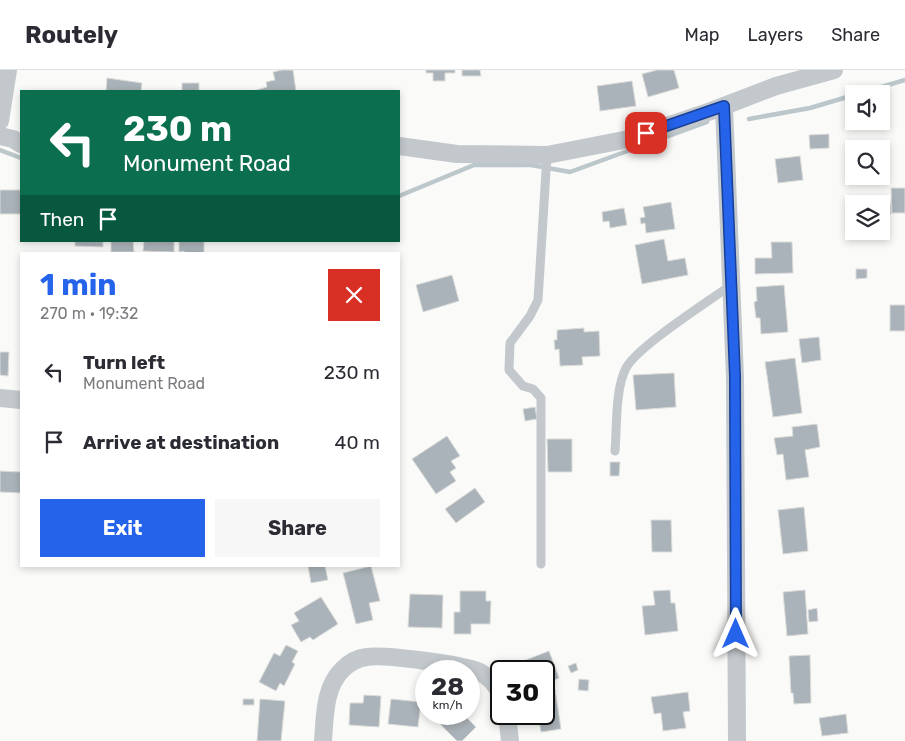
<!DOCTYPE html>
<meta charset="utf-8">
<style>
:root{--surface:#fff;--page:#f7f7f7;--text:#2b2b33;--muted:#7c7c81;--line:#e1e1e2;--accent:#2563eb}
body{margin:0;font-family:Rubik,sans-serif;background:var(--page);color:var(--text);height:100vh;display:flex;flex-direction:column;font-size:19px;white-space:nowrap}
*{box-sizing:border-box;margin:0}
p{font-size:16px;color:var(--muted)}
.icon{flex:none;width:28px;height:28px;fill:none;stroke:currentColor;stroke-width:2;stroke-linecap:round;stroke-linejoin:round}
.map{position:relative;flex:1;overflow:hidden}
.side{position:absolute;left:20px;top:182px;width:380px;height:315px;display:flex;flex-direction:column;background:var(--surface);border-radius:0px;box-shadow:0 2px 8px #0003}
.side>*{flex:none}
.hud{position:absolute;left:20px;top:20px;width:380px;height:152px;border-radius:0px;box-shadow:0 2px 8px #0003;background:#0b6e4f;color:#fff;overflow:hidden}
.controls{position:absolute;left:845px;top:15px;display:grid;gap:10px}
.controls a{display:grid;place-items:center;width:45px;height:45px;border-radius:0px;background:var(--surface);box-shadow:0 2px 8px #0003;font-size:25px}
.speed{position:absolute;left:415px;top:590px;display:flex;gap:10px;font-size:25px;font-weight:700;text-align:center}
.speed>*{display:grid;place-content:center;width:65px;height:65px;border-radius:50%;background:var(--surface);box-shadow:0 2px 8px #0003;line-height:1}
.speed small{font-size:12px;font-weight:400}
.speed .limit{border:2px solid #111;border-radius:8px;background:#fff;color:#111}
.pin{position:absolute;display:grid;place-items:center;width:42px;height:42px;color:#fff;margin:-21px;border-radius:10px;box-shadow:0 2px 8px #0006}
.me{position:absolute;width:55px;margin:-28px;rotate:0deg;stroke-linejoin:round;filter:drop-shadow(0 0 4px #0008)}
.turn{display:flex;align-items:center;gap:18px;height:105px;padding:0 20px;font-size:22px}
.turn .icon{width:65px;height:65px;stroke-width:2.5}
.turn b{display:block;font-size:35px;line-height:42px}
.then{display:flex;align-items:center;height:48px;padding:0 20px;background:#0003;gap:10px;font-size:19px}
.round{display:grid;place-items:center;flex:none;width:52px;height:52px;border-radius:0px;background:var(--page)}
.summary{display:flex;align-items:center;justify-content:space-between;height:85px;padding:0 20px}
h1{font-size:30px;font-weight:700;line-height:38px;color:var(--accent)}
.action{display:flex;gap:10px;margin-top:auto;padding:10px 20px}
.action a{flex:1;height:58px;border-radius:0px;background:var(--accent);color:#fff;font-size:20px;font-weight:700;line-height:58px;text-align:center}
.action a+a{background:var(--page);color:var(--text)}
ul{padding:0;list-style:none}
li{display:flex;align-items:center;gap:15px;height:70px;padding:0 20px}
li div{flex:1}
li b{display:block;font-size:19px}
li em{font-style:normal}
header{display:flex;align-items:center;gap:30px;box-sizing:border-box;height:70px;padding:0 25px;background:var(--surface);border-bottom:1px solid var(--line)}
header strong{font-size:24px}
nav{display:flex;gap:28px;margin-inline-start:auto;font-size:18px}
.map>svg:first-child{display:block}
</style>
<header>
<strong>Routely</strong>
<nav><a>Map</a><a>Layers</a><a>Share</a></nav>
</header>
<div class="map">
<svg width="905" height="671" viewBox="0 0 905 671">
<rect width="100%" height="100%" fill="#fafaf8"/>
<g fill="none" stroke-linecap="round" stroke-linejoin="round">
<g stroke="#bbc7cb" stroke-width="4.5">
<path d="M858,24L905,10"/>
<path d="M749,49L810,38L854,25"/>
<path d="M0,80L21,88"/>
<path d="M399,126L474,95H531L570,102L707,52"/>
</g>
</g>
<g fill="#aab3b9" stroke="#dcdcda">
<path d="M282,0H293L296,21H253L267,17L266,12L275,10L273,2Z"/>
<path d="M426,0H455V3H445V11H433V3H426Z"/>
<path d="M462,0H480L481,6H462Z"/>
<path d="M657,0H674L679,18L648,27L642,4Z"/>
<path d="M107,8L142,13L141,21H106Z"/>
<path d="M632,11L636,36L600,41L597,16Z"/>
<rect x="182" y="13" width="17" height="8"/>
<path d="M829,64V78L810,79L809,65Z"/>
<path d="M800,86L803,110L778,113L775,89Z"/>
<path d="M891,118H905V143H892Z"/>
<rect x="0" y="120" width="21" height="24"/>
<path d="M671,132L675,159L646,163L645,153L641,154L640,148L645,147L643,137Z"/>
<path d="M883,133H890L891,144L883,145Z"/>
<path d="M624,138L627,155L610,158L609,151L603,152L602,142Z"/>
<path d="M664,169L668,191L685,188L688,205L642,214L635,175Z"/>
<path d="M75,171H103V177L75,176Z"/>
<path d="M111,171H133L134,182H111Z"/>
<path d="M144,171H174V182L143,181Z"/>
<path d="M179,171H204V184H184V181L179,182Z"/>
<path d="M771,172H792L793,203L755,204V188H772Z"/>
<path d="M856,199H867V208L856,209Z"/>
<path d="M452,205L459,231L423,242L416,215Z"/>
<path d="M784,215L788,262L761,264L760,248H756L754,232L757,231L756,217Z"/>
<rect x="890" y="235" width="15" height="26"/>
<path d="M584,258V262L599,261L600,286L582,287L583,295L560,296L559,279L555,280L554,270H557V260Z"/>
<path d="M819,267L821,290L802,293L799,269Z"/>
<path d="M0,282H9L8,306L0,305Z"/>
<path d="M795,288L802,343L773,347L765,292Z"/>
<path d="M674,303L676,337L636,340L633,305Z"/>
<path d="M535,337L537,349L525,351L523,339Z"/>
<path d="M817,354L820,377L805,380L809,407L786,410L783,384L777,385L774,368L793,366L792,357Z"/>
<path d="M447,366L460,386L451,391L456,398L450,402L456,411L436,424L412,389Z"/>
<path d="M547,369H572V402H548Z"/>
<path d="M610,392H620L619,406H610Z"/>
<path d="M0,401L21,402V423L0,422Z"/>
<path d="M475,418L485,432L456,453L445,439Z"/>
<path d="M804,437L808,481L783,484L778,440Z"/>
<path d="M651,450H671L672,482H652Z"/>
<path d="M308,496H325L328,510L311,513Z"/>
<path d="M371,496L380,531L369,533L373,550L356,554L343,503Z"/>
<path d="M670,520L671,533H675L678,561L645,565L642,536L655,535L653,521Z"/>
<path d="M805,520L808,564L787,566L783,522Z"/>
<path d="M460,521H486V531H491L490,554H471V564H454V542H460Z"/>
<path d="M410,524L443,525L442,558L408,557Z"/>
<path d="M321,527L338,554L313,570L310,567L301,572L291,555L299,551L294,543Z"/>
<path d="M817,538L818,551L809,552L808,540Z"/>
<path d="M286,575L298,581L292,592L295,594L284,616L280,613L276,621L259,612L274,583L280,586Z"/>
<path d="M549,581L559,608L545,614L544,601H527L523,591Z"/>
<path d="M810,585L811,633L794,634L793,623H791L789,586Z"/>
<path d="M576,593L578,600L571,603L568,596Z"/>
<path d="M579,609L589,610L588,621L578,620Z"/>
<path d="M555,619L561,659L541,662L538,644H544V620Z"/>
<path d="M688,622L690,641L683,642L686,658L663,661L661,643L654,644L651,627Z"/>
<path d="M364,625L381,626L379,657L349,655L350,633H363Z"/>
<rect x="243" y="629" width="11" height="6"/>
<path d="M260,629L285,631L281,671H257Z"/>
<path d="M391,629L421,632L418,657L388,654Z"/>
<path d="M430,644H463L476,657L462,671H457Z"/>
<path d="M846,644L848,663L822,666L819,648Z"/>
</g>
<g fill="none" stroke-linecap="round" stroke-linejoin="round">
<g stroke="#c3c8cc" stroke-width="9">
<path d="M615,381C617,357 615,319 626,298C638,276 708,232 731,215"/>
<path d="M541,494V328L533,319L523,316L509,300L510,273L530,246L538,230L547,85"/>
</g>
<g stroke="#c3c8cc" stroke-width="18">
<path d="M724,36L735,307L737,671"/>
<path d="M0,51L8,0"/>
<path d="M0,66L13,69L21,74"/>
<path d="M399,76L457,84L547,85L629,69L711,41L776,16L834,0"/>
<path d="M0,328L21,330"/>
<path d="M507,644L510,671"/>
<path d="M323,671C325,646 324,617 343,599C349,593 358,588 367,587C383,584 466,595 480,602C489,607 496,615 501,624"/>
</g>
</g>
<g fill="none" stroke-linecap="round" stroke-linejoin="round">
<g stroke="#184099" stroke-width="12">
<path id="route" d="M646,63L724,36L735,306L736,564"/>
</g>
<use href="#route" stroke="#2563eb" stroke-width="9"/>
</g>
</svg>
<div class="controls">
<a><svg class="icon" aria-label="sound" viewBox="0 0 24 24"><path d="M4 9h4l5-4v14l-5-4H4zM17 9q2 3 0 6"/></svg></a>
<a><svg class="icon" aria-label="search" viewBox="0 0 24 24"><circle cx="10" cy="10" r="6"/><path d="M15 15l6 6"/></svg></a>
<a><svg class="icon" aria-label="layers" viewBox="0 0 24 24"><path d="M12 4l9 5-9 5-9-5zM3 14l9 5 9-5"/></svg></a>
</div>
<div class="speed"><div>28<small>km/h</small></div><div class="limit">30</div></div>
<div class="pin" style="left:646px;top:63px;background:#d93025"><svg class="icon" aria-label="arrive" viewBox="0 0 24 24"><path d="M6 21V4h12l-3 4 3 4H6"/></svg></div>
<svg class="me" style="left:736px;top:564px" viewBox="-20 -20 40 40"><path d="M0-17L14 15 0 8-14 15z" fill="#2563eb" stroke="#fff" stroke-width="4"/></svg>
<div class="hud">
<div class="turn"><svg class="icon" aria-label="left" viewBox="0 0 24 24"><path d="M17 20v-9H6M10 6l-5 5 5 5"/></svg><div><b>230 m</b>Monument Road</div></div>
<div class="then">Then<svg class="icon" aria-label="arrive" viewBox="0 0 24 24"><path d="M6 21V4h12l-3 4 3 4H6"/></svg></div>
</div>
<section class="side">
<div class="summary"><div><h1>1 min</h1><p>270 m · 19:32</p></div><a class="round" style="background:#d93025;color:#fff"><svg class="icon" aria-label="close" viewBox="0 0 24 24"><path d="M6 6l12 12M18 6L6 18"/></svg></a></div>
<ul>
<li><svg class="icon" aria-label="left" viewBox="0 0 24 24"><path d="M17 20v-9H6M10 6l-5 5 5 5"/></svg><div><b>Turn left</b><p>Monument Road</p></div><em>230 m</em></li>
<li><svg class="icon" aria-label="arrive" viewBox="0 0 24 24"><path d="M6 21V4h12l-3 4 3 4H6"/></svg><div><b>Arrive at destination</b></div><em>40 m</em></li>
</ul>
<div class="action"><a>Exit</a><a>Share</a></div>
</section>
</div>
